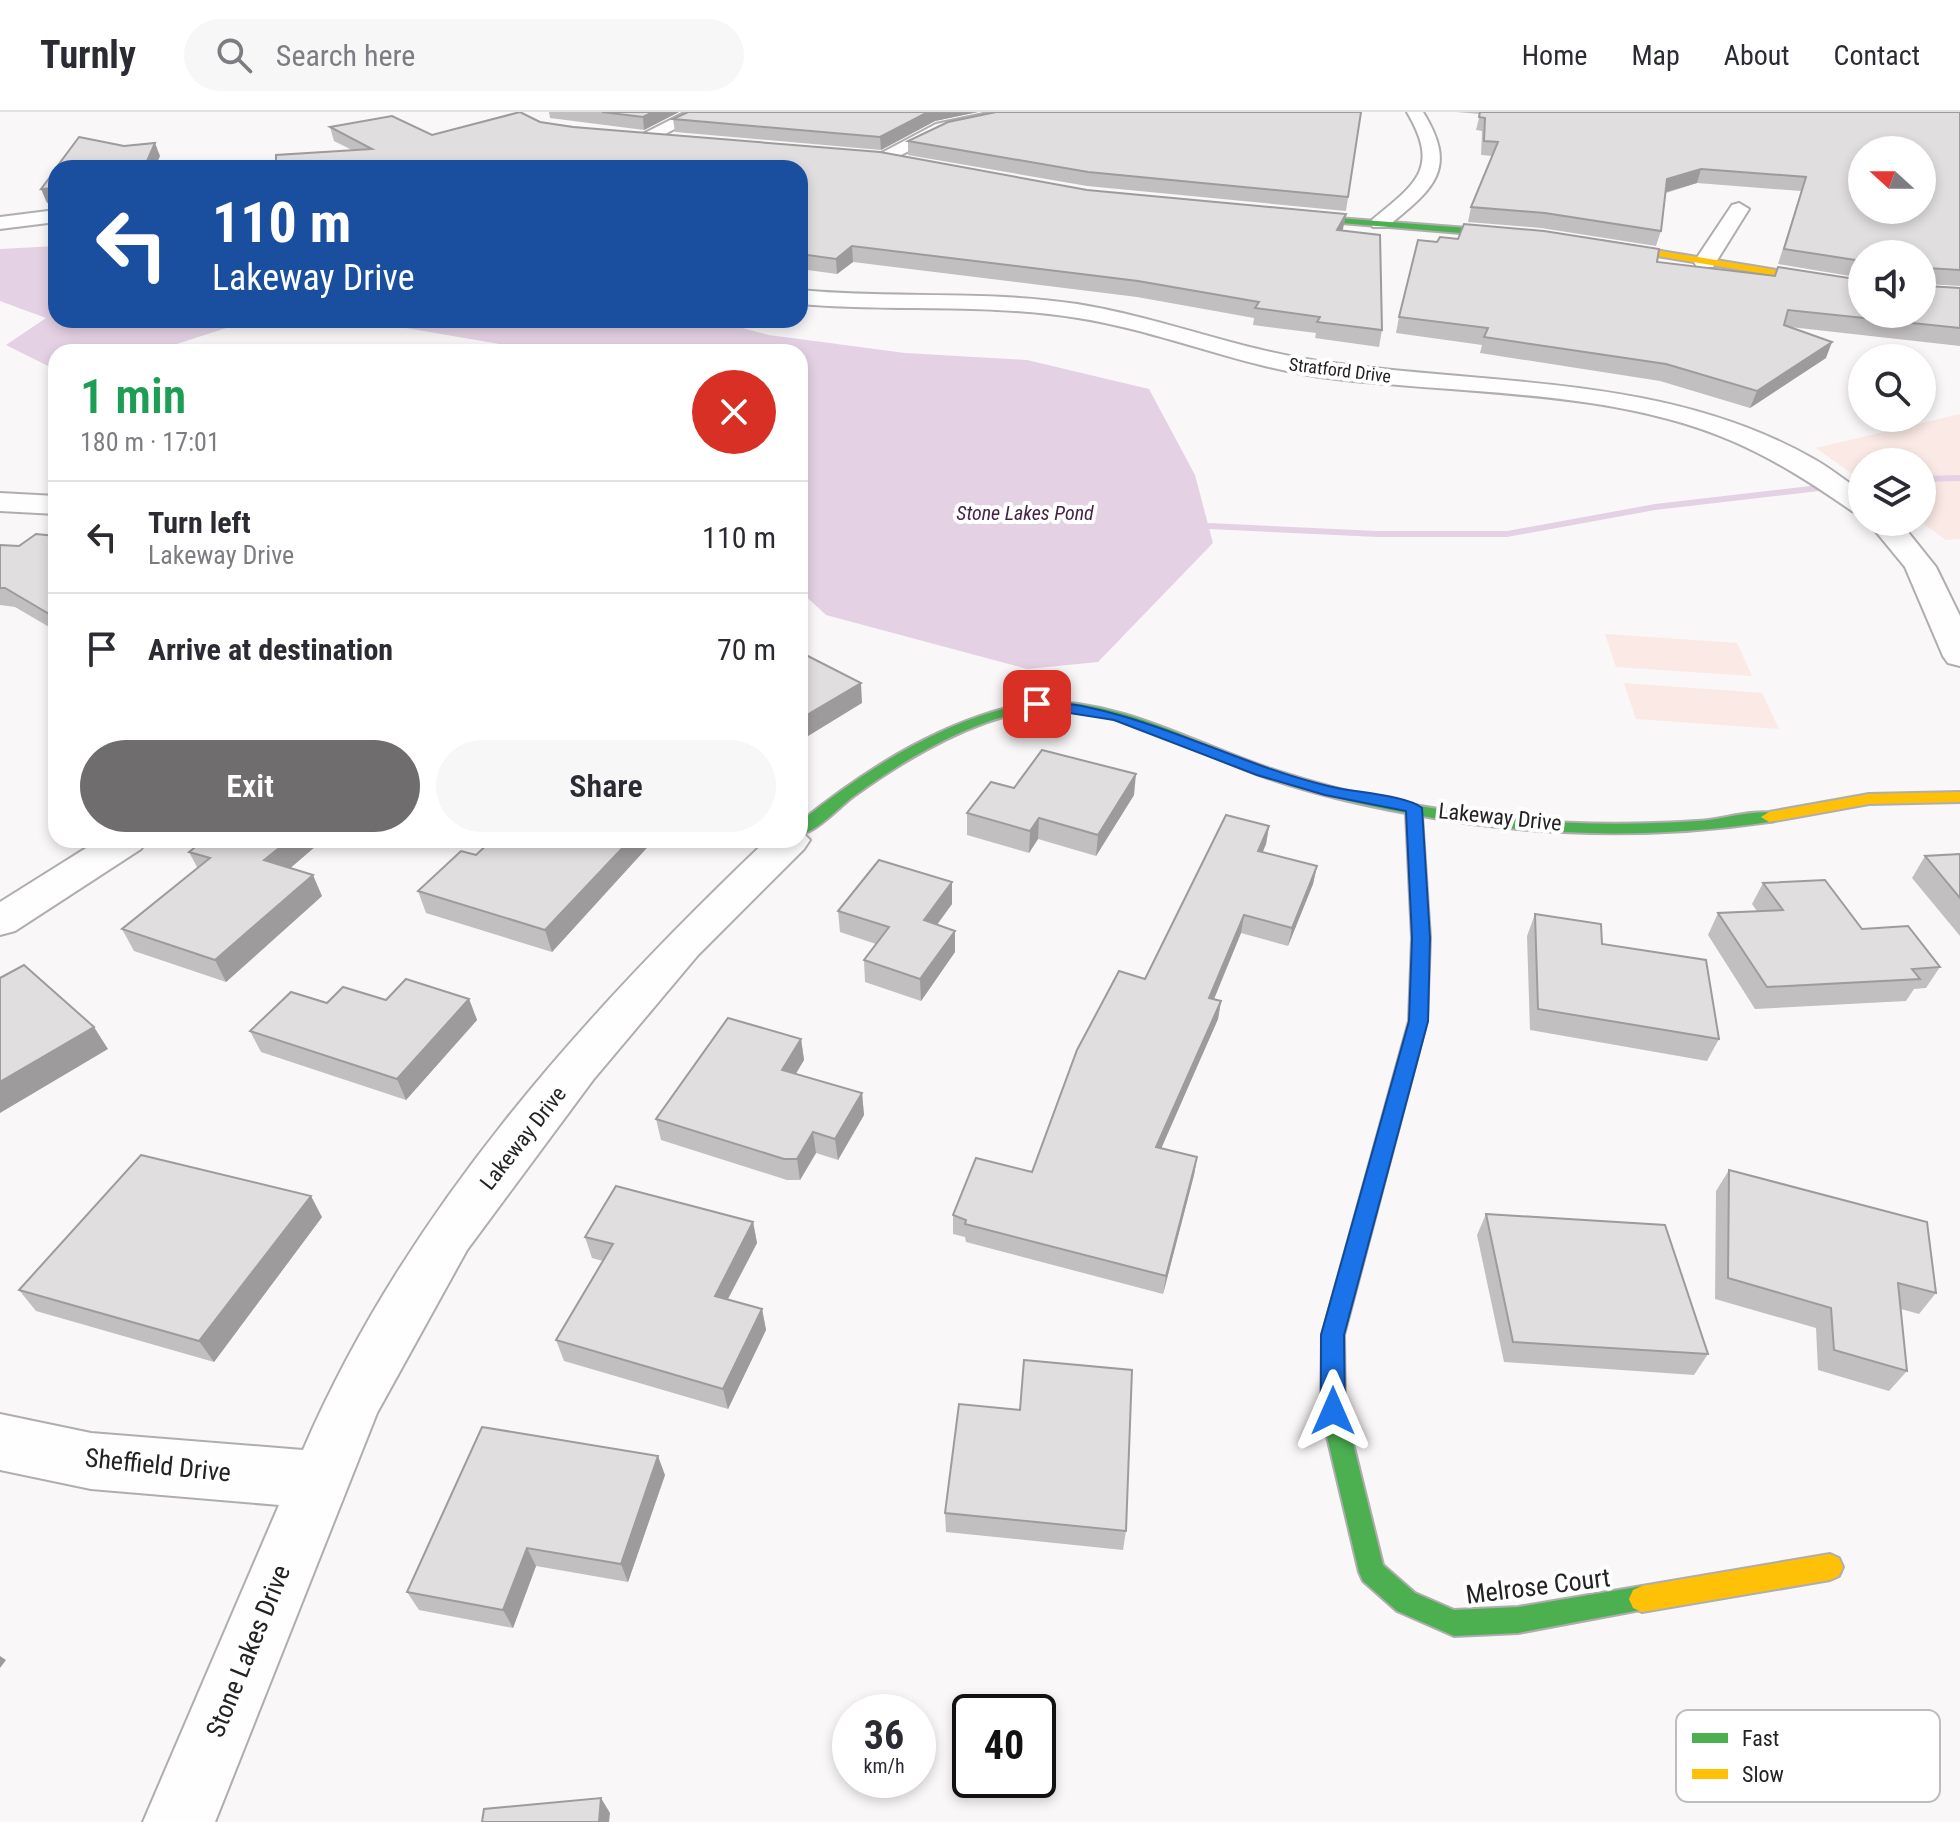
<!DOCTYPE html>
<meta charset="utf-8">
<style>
:root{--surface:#fff;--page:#f7f7f7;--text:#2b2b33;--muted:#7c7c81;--line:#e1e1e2;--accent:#6f6d6d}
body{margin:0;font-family:"Roboto Condensed",sans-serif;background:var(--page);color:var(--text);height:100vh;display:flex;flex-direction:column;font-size:30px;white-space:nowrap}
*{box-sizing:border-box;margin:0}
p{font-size:26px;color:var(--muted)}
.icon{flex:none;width:44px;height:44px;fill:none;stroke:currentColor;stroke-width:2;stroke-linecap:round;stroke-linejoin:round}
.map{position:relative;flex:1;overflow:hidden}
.sheet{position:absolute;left:48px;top:232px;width:760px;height:504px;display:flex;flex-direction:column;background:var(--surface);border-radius:24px;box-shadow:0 4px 12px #0003}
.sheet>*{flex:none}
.hud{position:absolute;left:48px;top:48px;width:760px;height:168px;border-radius:24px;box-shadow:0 4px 12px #0003;background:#1a4fa0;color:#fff;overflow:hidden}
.needle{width:52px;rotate:291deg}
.buttons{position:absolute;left:1848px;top:24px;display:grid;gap:16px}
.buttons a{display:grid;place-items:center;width:88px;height:88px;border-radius:50%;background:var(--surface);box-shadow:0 4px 12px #0003;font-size:40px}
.speed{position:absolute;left:832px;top:1582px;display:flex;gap:16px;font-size:40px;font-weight:700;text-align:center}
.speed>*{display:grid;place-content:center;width:104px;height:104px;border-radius:50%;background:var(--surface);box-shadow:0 4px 12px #0003;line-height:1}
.speed small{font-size:20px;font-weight:400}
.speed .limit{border:4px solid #111;border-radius:12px;background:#fff;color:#111}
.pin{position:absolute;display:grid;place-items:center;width:68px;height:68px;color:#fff;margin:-34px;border-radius:16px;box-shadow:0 4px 12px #0006}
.me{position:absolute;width:88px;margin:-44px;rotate:0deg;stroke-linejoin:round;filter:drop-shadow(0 0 6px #0008)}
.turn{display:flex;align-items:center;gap:28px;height:168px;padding:0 32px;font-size:36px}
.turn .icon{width:104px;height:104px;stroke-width:2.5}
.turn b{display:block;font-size:56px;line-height:68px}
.round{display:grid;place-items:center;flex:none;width:84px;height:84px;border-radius:42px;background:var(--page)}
.overview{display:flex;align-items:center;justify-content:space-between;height:136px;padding:0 32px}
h1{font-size:48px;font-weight:600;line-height:60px;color:#1e9e55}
.button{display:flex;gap:16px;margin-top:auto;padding:16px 32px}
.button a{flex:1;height:92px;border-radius:48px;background:var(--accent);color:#fff;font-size:32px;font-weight:600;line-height:92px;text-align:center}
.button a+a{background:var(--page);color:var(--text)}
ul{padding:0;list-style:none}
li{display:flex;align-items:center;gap:24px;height:112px;padding:0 32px;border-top:2px solid var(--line)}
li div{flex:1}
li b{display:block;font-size:30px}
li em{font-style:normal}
header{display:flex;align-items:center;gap:48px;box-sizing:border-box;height:112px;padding:0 40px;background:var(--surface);border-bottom:2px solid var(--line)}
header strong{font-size:38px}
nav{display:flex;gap:44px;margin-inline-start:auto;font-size:28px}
.search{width:560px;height:72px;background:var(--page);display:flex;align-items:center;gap:20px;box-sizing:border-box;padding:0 28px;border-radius:44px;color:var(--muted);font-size:30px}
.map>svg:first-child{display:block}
</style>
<header>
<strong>Turnly</strong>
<div class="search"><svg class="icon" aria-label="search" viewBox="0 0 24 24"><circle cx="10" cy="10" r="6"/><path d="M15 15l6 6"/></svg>Search here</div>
<nav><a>Home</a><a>Map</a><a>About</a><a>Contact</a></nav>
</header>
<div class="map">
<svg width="1960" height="1710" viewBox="0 0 1960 1710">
<rect width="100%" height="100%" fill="#faf7f8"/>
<g fill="#fae9e4">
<path d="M1960,302V427L1946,428L1921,410L1922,350H1862V369L1816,336Z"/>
<path d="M1605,522L1737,531L1752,564L1616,555Z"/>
<path d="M1624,571L1762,581L1779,617L1636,607Z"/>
</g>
<g fill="#e4d2e4">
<path d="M56,134V208H273H251L152,240H56L54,257L6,233L46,206L0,189V137Z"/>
<path d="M359,208H712L769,223L905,241L1027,248L1149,277L1195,363L1213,431L1098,550L1027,557L826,503L800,479V240H531L523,236Z"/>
</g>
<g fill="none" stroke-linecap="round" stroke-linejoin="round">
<g fill="#e4d2e4" fill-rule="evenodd">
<path d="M1960,363V369L1922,370V364Z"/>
<path d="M1862,368V374L1655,398L1507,425H1378L1209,417L1204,414L1209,411L1378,419H1507L1655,392Z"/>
</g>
<g stroke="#b0adae" stroke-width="4">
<g id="street">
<path d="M686,0H707L648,31L642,32L633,27Z"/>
<path d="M993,0H1025L1023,4L947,20L887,50H875L872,46L936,12Z"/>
<path d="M1407,0H1423C1459,58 1433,77 1387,115H1373L1370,111L1373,107C1417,71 1440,56 1407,0Z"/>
<path d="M1739,91L1749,97L1716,150L1713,155H1697L1694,150L1732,93Z"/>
<path d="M56,98V110L0,117V105Z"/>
<path d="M800,178C892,187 986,178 1077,192C1159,205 1236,237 1318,249C1483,274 1662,261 1812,346C1829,355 1846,369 1862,380V402L1852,399C1813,372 1776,348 1732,329C1607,275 1453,283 1320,265C1237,253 1160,219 1078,206C987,191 892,200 800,192Z"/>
<path d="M0,381L56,384V402L0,399Z"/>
<path d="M1868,410H1900L1936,455L1960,504V554L1948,551L1943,544L1905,455Z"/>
<path d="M800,718L810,728L804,737L698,843L593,968L467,1138L377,1301L215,1710H143L279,1393L91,1377L0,1358V1302L91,1321L303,1338C405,1101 582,904 767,728H800Z"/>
<path d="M99,728H147L141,737L15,819L0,823V790Z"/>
</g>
</g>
<g stroke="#b0adae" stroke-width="4">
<g id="fast">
<path d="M1285,102L1520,120L1524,123L1520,126L1282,106Z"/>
<path d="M1038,589C1127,589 1192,631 1274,658C1353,684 1434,699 1516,707C1576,713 1636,713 1697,709C1719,708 1755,697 1775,701L1777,705L1775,709L1769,710C1653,727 1538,725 1422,704L1430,826L1427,909L1344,1223L1345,1299L1383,1453L1415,1481L1454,1498L1518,1495L1642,1474L1651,1478L1655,1487L1651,1496L1518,1521L1454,1524L1397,1499L1363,1469L1359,1460L1321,1299L1322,1223L1409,909L1412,826L1406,701C1357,692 1307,680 1259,663C1167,630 1088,574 987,610C939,627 894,655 854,684C838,696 819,718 800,723V710C870,654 949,604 1038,589Z"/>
</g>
</g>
<g stroke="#b0adae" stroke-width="4">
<g id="slow">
<path d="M1600,129L1862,172V178L1597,134Z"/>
<path d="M1960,680V690L1869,692L1769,710L1761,705L1769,700L1869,682Z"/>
<path d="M1830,1442L1839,1446L1843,1455L1839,1464L1830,1468L1642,1500L1633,1496L1629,1487L1633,1478L1642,1474Z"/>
</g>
</g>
<use href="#street" fill="#fefefe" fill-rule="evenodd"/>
<use href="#fast" fill="#4caf50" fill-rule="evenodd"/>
<use href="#slow" fill="#ffc107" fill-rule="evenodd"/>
</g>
<g fill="#c2bfc1">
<path d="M549,0H679L644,18L550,6Z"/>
<path d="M688,0H978L935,9L881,38L675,20L673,7Z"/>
<path d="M1361,0L1346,99L1087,74L908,43V29Z"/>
<path d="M1456,0H1960V174L1927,172V174L1960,176V234L1790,215L1826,246L1750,296L1660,269L1480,241L1482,233L1396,221L1399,205L1657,150L1922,202L1862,142V166L1778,152L1801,79L1697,71L1666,81L1661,119L1656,134L1541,116L1468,110L1471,95L1492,44L1481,43L1482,19L1476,18L1480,2Z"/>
<path d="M540,10L1087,78L1346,102L1342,119L1382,218L1379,235L1315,226L1316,221L1253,213L1254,206L1137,185L853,150L837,162L800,157V56L352,38L334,29L330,15L432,23Z"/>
<path d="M56,424V519L15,495L0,493V433L19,434Z"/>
<path d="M1014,676L1134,683L1096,744L1038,727L1029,741L967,723V701Z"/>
<path d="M1269,714L1266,732L1263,740L1317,754L1313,772L1288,834L1241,821L1214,887L1221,889L1218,907L1161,1036L1197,1045L1194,1063L1163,1182L966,1130L965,1125L953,1122V1103L1032,1060L1145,867Z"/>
<path d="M323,728L290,756L322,784L226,870L134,839L122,817L198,757L189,740Z"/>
<path d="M654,728L552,840L426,801L418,779L476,743Z"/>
<path d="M1960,742V824L1912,766L1925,744Z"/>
<path d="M952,770V792L937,813L955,819V840L921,889L865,870L864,848L876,832L840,820L838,799Z"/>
<path d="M1763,771L1862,817L1940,855L1926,876L1914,877L1906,889L1755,897L1708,823L1718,801L1757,799L1752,792Z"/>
<path d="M1535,802L1602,832L1719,927L1707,949L1530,918L1527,824Z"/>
<path d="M469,887L477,908L406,988L261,940L250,919L327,891L386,888Z"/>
<path d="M801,927L804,948L796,962L862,981L864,1003L838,1048L816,1041L800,1068H787L661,1028L656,1007Z"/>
<path d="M1729,1058L1936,1181L1919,1202L1901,1197L1907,1259L1889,1279L1818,1258L1816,1216L1715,1187L1716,1079Z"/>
<path d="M1486,1102L1708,1242L1694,1263L1504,1250L1477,1123Z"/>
<path d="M322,1105L214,1250L36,1199L19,1178Z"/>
<path d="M753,1110L757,1131L728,1187L762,1197L766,1218L728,1297L564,1249L556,1228L603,1149L592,1146L585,1125Z"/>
<path d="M665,1363L628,1470L536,1454L513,1516L419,1498L407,1480Z"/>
<path d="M945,1401L1126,1419L1123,1438L946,1420Z"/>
</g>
<g fill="#9e9b9d">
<path d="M653,0H679L644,18L643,5Z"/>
<path d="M928,0H978L935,9L881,38L880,25Z"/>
<path d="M155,31L160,44L155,56H144Z"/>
<path d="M1701,57L1697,71L1663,81L1667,67Z"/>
<path d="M56,76V90L47,91L41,77Z"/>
<path d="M1346,102L1343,117L1335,133L1337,118Z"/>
<path d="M852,134L853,150L837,162L836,147Z"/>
<path d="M1832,230L1826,246L1750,296L1757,279Z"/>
<path d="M861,571L862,591L800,629V607Z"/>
<path d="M1136,662L1134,683L1096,744L1098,723Z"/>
<path d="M1039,706L1038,727L1029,741L1030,719Z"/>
<path d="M1269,714L1266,732L1255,757L1258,739Z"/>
<path d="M289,728H323L274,770L264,748Z"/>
<path d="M630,728H654L552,840L545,818Z"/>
<path d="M1317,754L1313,772L1288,834L1292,816Z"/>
<path d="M313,763L322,784L226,870L215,848Z"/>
<path d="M952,770V792L924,830V808Z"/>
<path d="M1244,803L1241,821L1207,904L1209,886Z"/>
<path d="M955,819V840L921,889L920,867Z"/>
<path d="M469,887L477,908L406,988L397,967Z"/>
<path d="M1221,889L1218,907L1154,1053L1156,1035Z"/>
<path d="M94,915L108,937L0,1001V970Z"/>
<path d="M801,927L804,948L785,979L782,958Z"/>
<path d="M862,981L864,1003L838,1048L835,1027Z"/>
<path d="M813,1020L816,1041L800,1068L797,1047Z"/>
<path d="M1197,1045L1194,1063L1163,1182L1166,1164Z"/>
<path d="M311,1084L322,1105L214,1250L199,1229Z"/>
<path d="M753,1110L757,1131L719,1204L715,1184Z"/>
<path d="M762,1197L766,1218L728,1297L723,1277Z"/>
<path d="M658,1344L665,1363L628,1470L621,1452Z"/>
<path d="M527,1436L536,1454L513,1516L503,1498Z"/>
<path d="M0,1544L6,1548L0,1556Z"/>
<path d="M601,1686L610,1701L609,1710H599Z"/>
</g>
<g fill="#e1dee0" stroke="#9e9b9d" stroke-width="2" fill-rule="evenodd">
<path d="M520,0L540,10L573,15L880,40L1087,78L1346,102L1337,118L1380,123L1382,218L1317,210L1320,205L1255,196L1259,190L1138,169L852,134L836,147L800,142V56H276V43L372,37L330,15L392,4L432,23Z"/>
<path d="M602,0H653L643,5Z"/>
<path d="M688,0H928L880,25L673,7Z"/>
<path d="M996,0H1361L1348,85L1088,60L908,29L948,10Z"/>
<path d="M1480,0H1960V158L1927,156V174L1960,176V216L1788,198L1784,213L1832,230L1757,279L1666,252L1484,225L1488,216L1399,205L1418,128L1437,130L1440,125L1458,127L1464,112L1544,119L1659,137L1657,150L1775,164L1778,155L1862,168V202H1922V142H1862V149L1784,137L1806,65L1701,57L1667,67L1661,119L1545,101L1471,95L1498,30L1484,29L1485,6L1479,5ZM1862,38H1922V98H1862Z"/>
<path d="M79,25L124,34L155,31L144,56H56Z"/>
<path d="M56,57V76L41,77Z"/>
<path d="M36,422L56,424V506L5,476H0V433L19,434Z"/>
<path d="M800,540L861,571L800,607Z"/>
<path d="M1042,638L1136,662L1098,723L1039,706L1030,719L967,701L991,670L1014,676Z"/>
<path d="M1226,703L1269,714L1258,739L1317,754L1292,816L1244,803L1209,886L1221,889L1156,1035L1197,1045L1166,1164L965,1112L966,1108L953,1103L976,1046L1032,1060L1077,938L1119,859L1145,867Z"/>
<path d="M204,728H289L264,748L313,763L215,848L122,817L210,746L189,740Z"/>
<path d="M492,728H630L545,818L418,779L461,739L476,743Z"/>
<path d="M1960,742V786L1925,744Z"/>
<path d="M879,748L952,770L924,808L955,819L920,867L864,848L889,815L838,799Z"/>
<path d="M1825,768L1862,817L1908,814L1940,855L1912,857L1920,867L1767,875L1718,801L1783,798L1763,771Z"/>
<path d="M1535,802L1601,812L1602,832L1706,848L1719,927L1538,897Z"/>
<path d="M24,853L94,915L0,970V866Z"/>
<path d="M406,867L469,887L397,967L250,919L291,880L327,891L343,875L386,888Z"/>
<path d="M728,906L801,927L782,958L862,981L835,1027L813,1020L797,1047H784L656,1007Z"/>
<path d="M141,1043L311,1084L199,1229L19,1178Z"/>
<path d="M1729,1058L1927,1110L1936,1181L1898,1171L1907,1259L1834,1238L1831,1196L1728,1166Z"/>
<path d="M616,1074L753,1110L715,1184L762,1197L723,1277L556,1228L613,1132L585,1125Z"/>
<path d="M1486,1102L1665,1113L1708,1242L1513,1230Z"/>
<path d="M1024,1248L1132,1258L1126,1419L945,1401L959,1292L1020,1298Z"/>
<path d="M482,1315L658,1344L621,1452L527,1436L503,1498L407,1480Z"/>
<path d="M601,1686L599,1710H482L484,1697Z"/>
</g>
<path fill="#1a73e8" stroke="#114b97" stroke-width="2" d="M1037,588C1140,595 1228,650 1328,674C1349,680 1408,683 1422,696L1430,826L1428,909L1344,1223L1345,1299L1342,1307L1333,1310L1324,1307L1321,1299V1223L1409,909L1412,826L1406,699L1325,683L1257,663L1114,608L1031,595V589Z"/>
<g text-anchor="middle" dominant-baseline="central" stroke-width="8" stroke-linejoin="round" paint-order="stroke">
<g font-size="18" fill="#242222" stroke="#fff">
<text transform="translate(1340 258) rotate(7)">Stratford Drive</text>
</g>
<g font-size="20" font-style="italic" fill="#452246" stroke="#fff">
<text x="1025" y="401">Stone Lakes Pond</text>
</g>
<g font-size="22" fill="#242222" stroke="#fff">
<text transform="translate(1500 705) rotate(6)">Lakeway Drive</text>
<text transform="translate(523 1026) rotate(-52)">Lakeway Drive</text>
</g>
<g font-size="26" fill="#242222" stroke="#fff">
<text transform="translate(158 1353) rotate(6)">Sheffield Drive</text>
<text transform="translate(1538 1474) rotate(-7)">Melrose Court</text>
<text transform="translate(248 1539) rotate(-68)">Stone Lakes Drive</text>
</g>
</g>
<rect x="1676" y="1598" width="264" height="92" rx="12" fill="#fff" stroke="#bdbdbd" stroke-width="2"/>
<rect x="1692" y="1621" width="36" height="10" fill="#4caf50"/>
<rect x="1692" y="1657" width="36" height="10" fill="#ffc107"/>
<g font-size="22" fill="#242222">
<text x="1742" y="1634">Fast</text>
<text x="1742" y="1670">Slow</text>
</g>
</svg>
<div class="buttons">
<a><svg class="needle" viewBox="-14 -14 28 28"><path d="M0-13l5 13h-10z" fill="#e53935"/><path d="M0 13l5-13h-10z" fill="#7c7c81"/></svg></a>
<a><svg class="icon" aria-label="sound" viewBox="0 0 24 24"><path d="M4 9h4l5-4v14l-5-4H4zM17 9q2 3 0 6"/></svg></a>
<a><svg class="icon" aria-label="search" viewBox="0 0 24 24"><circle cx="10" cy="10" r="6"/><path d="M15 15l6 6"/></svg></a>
<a><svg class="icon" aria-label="layers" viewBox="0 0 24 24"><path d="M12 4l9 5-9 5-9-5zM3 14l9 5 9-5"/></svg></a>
</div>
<div class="speed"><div>36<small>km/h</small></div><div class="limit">40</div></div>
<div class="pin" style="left:1037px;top:592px;background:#d93025"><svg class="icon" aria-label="arrive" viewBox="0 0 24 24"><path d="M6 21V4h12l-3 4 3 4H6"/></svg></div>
<svg class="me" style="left:1333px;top:1299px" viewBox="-20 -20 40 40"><path d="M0-17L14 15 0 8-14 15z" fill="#1a73e8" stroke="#fff" stroke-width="4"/></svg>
<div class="hud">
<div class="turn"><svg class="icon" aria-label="left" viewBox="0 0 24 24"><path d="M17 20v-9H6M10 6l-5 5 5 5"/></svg><div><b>110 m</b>Lakeway Drive</div></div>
</div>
<section class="sheet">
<div class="overview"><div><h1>1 min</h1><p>180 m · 17:01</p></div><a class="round" style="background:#d93025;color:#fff"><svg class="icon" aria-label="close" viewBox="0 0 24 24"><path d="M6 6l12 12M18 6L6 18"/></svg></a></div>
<ul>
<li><svg class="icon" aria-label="left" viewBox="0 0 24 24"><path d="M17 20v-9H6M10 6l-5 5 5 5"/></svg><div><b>Turn left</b><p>Lakeway Drive</p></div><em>110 m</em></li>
<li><svg class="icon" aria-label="arrive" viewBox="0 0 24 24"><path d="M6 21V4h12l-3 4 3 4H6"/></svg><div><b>Arrive at destination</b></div><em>70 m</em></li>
</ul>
<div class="button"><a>Exit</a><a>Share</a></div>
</section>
</div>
